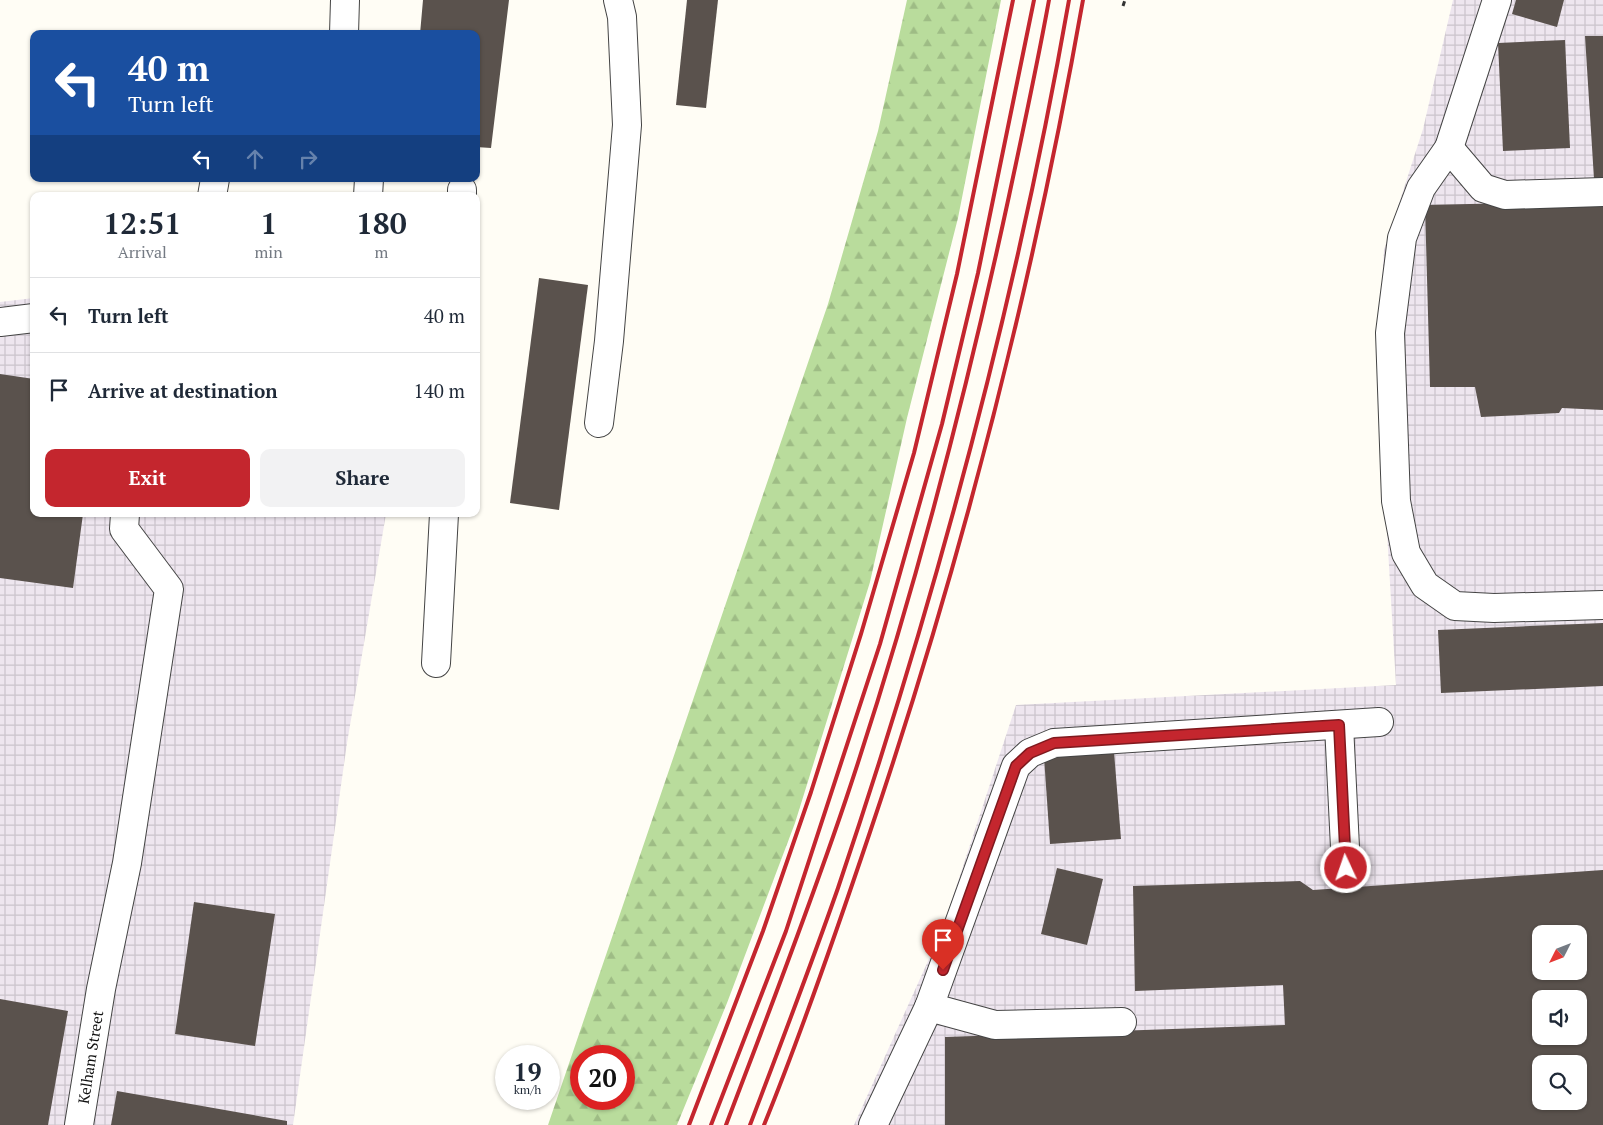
<!DOCTYPE html>
<style>
:root{--surface:#fff;--page:#f2f2f3;--text:#1f2937;--muted:#747a83;--line:#e0e1e3;--accent:#c4262e}
body{margin:0;font-family:"PT Serif",serif;background:var(--page);color:var(--text);height:100vh;display:flex;flex-direction:column;font-size:19px;white-space:nowrap}
*{box-sizing:border-box;margin:0}
p{font-size:16px;color:var(--muted)}
.icon{flex:none;width:28px;height:28px;fill:none;stroke:currentColor;stroke-width:2;stroke-linecap:round;stroke-linejoin:round}
.map{position:relative;flex:1;overflow:hidden}
.panel{position:absolute;left:30px;top:192px;width:450px;height:325px;display:flex;flex-direction:column;background:var(--surface);border-radius:10px;box-shadow:0 1px 4px #0004}
.panel>*{flex:none}
.hud{position:absolute;left:30px;top:30px;width:450px;height:152px;border-radius:10px;box-shadow:0 1px 4px #0004;background:#1a4fa0;color:#fff;overflow:hidden}
.needle{width:32px;rotate:228deg}
.tools{position:absolute;left:1532px;top:925px;display:grid;gap:10px}
.tools a{display:grid;place-items:center;width:55px;height:55px;border-radius:10px;background:var(--surface);box-shadow:0 1px 4px #0004;font-size:25px}
.speed{position:absolute;left:495px;top:1045px;display:flex;gap:10px;font-size:25px;font-weight:700;text-align:center}
.speed>*{display:grid;place-content:center;width:65px;height:65px;border-radius:50%;background:var(--surface);box-shadow:0 1px 4px #0004;line-height:1}
.speed small{font-size:12px;font-weight:400}
.speed .limit{border:8px solid #d22;background:#fff;color:#111}
.pin{position:absolute;display:grid;place-items:center;width:42px;height:42px;color:#fff;margin:-51px -21px;border-radius:50% 50% 50% 0;rotate:-45deg;box-shadow:0 0 5px #0007}
.pin .icon{rotate:45deg}
.me{position:absolute;width:55px;margin:-28px;rotate:357deg;stroke-linejoin:round;filter:drop-shadow(0 0 4px #0008)}
.turn{display:flex;align-items:center;gap:18px;height:105px;padding:0 15px;font-size:22px}
.turn .icon{width:65px;height:65px;stroke-width:2.5}
.turn b{display:block;font-size:35px;line-height:42px}
.lanes{display:flex;align-items:center;height:48px;padding:0 15px;background:#0003;justify-content:center;gap:25px;direction:ltr}
.lanes .off{opacity:.35}
.eta{display:flex;justify-content:space-evenly;align-items:center;height:85px;text-align:center}
.eta b{font-size:30px;font-weight:800;line-height:35px}
.button{display:flex;gap:10px;margin-top:auto;padding:10px 15px}
.button a{flex:1;height:58px;border-radius:10px;background:var(--accent);color:#fff;font-size:20px;font-weight:800;line-height:58px;text-align:center}
.button a+a{background:var(--page);color:var(--text)}
ul{padding:0;list-style:none}
li{display:flex;align-items:center;gap:15px;height:75px;padding:0 15px;border-top:1px solid var(--line)}
li div{flex:1}
li b{display:block;font-size:19px}
li em{font-style:normal}
.map>svg:first-child{display:block}
</style>
<div class="map">
<svg width="1603" height="1125" viewBox="0 0 1603 1125">
<defs>
<pattern id="industrial-grid" width="8" height="8" patternUnits="userSpaceOnUse" patternTransform="scale(1.25)"><rect width="8" height="8" fill="#eee6ef"/><path d="M0 4h8M4 0v8" fill="none" stroke="#cbc4cc"/></pattern>
<pattern id="forest-firs" width="22" height="20" patternUnits="userSpaceOnUse" patternTransform="scale(1.25)"><rect width="22" height="20" fill="#b9dc9c"/><path d="M5 1l3.5 6h-7zM16 11l3.5 6h-7z" fill="#9ebc85"/></pattern>
</defs>
<rect width="100%" height="100%" fill="#fffdf5"/>
<g fill="url(#industrial-grid)" fill-rule="evenodd">
<path d="M1453,0H1603V1125H854L942,930L1016,705L1396,685L1377,362L1384,250L1423,129ZM1541,934H1579V971H1541ZM1541,999H1579V1036H1541ZM1541,1064H1579V1101H1541Z"/>
<path d="M34,298V514H386L347,743L293,1125H0V302Z"/>
</g>
<path fill="url(#forest-firs)" fill-rule="evenodd" d="M907,0H1001L958,218L907,418L870,582L795,823L727,1003L677,1125H548L828,304L878,131ZM581,1056H624V1099H581Z"/>
<g fill="#5a524d" fill-rule="evenodd">
<path d="M423,0H509L491,148L476,147V34H420Z"/>
<path d="M687,0H718L706,108L676,105Z"/>
<path d="M1516,0H1564L1557,27L1512,14Z"/>
<path d="M1585,36H1603V179H1594Z"/>
<path d="M1565,40L1570,148L1503,151L1498,43Z"/>
<path d="M1603,201V410L1562,408L1559,413L1481,417L1475,387H1430L1425,205Z"/>
<path d="M539,278L588,285L559,510L510,503Z"/>
<path d="M0,374L34,379V514H83L73,588L0,578Z"/>
<path d="M1603,623V686L1441,693L1438,630Z"/>
<path d="M1114,752L1121,839L1050,844L1044,757Z"/>
<path d="M1057,868L1103,879L1087,945L1041,934Z"/>
<path d="M1603,870V1125H945V1037L1285,1025L1283,985L1135,991L1133,886L1300,881L1313,890ZM1541,934H1579V971H1541ZM1541,999H1579V1036H1541ZM1541,1064H1579V1101H1541Z"/>
<path d="M194,902L275,914L255,1046L175,1034Z"/>
<path d="M0,999L68,1011L48,1125H0Z"/>
<path d="M117,1091L287,1121V1125H111Z"/>
</g>
<g fill="none" stroke-linecap="round" stroke-linejoin="round">
<g stroke="#444" stroke-width="30">
<g id="minor">
<path d="M1497,0L1449,148L1421,188L1402,238L1390,333L1396,501L1406,553L1425,585L1455,606L1494,608L1603,605"/>
<path d="M344,34L345,0"/>
<path d="M1449,148L1483,188L1505,195L1603,192"/>
<path d="M212,196L215,179"/>
<path d="M368,196L369,179"/>
<path d="M462,196V190"/>
<path d="M0,322L34,318"/>
<path d="M599,423L609,341L627,125L622,17L618,0"/>
<path d="M436,663L444,514"/>
<path d="M1339,725L1346,868"/>
<path d="M929,1007L995,1025L1122,1022"/>
<path d="M79,1125L101,989L127,863L169,589L124,529L125,514"/>
<path d="M873,1125L929,1007L1016,766L1030,753L1054,743L1379,722"/>
</g>
</g>
<path stroke="#333" stroke-width="3" stroke-dasharray="5 2.5" stroke-linecap="butt" d="M1123,6L1125,0"/>
<use href="#minor" stroke="#fff" stroke-width="28"/>
<g stroke="#c4262e" stroke-width="4">
<path d="M689,1125L763,931L811,792L861,634L914,453L957,274L1013,0"/>
<path d="M711,1125L786,931L880,644L942,424L978,273L1034,0"/>
<path d="M726,1125C767,1017 809,909 846,799C912,602 965,400 1009,196C1023,131 1037,66 1049,0"/>
<path d="M750,1125C780,1046 810,968 838,888C936,598 1016,302 1069,0"/>
<path d="M764,1125C803,1029 837,930 870,832C962,560 1033,283 1083,0"/>
</g>
</g>
<g fill="none" stroke-linecap="round" stroke-linejoin="round">
<g stroke="#7f191e" stroke-width="12">
<path id="route" d="M943,970L1016,766L1030,753L1054,743L1339,725L1346,868"/>
</g>
<use href="#route" stroke="#c4262e" stroke-width="9"/>
</g>
<g text-anchor="middle" dominant-baseline="central" stroke-width="5" stroke-linejoin="round" paint-order="stroke">
<g font-size="15" fill="#111" stroke="#fff">
<text transform="translate(90 1057) rotate(-81)">Kelham Street</text>
</g>
</g>
</svg>
<div class="tools">
<a><svg class="needle" viewBox="-14 -14 28 28"><path d="M0-13l5 13h-10z" fill="#e53935"/><path d="M0 13l5-13h-10z" fill="#747a83"/></svg></a>
<a><svg class="icon" aria-label="sound" viewBox="0 0 24 24"><path d="M4 9h4l5-4v14l-5-4H4zM17 9q2 3 0 6"/></svg></a>
<a><svg class="icon" aria-label="search" viewBox="0 0 24 24"><circle cx="10" cy="10" r="6"/><path d="M15 15l6 6"/></svg></a>
</div>
<div class="speed"><div>19<small>km/h</small></div><div class="limit">20</div></div>
<div class="pin" style="left:943px;top:970px;background:#d93025"><svg class="icon" aria-label="arrive" viewBox="0 0 24 24"><path d="M6 21V4h12l-3 4 3 4H6"/></svg></div>
<svg class="me" style="left:1346px;top:868px" viewBox="-20 -20 40 40"><circle r="17" fill="#c4262e" stroke="#fff" stroke-width="3"/><path d="M0-11L8 9 0 5-8 9z" fill="#fff"/></svg>
<div class="hud">
<div class="turn"><svg class="icon" aria-label="left" viewBox="0 0 24 24"><path d="M17 20v-9H6M10 6l-5 5 5 5"/></svg><div><b>40 m</b>Turn left</div></div>
<div class="lanes"><svg class="icon" aria-label="left" viewBox="0 0 24 24"><path d="M17 20v-9H6M10 6l-5 5 5 5"/></svg><svg class="icon off" aria-label="ahead" viewBox="0 0 24 24"><path d="M12 20V5M6 11l6-6 6 6"/></svg><svg class="icon off" aria-label="right" viewBox="0 0 24 24"><path d="M7 20v-9h11M14 6l5 5-5 5"/></svg></div>
</div>
<section class="panel">
<div class="eta">
<div><b>12:51</b><p>Arrival</p></div>
<div><b>1</b><p>min</p></div>
<div><b>180</b><p>m</p></div>
</div>
<ul>
<li><svg class="icon" aria-label="left" viewBox="0 0 24 24"><path d="M17 20v-9H6M10 6l-5 5 5 5"/></svg><div><b>Turn left</b></div><em>40 m</em></li>
<li><svg class="icon" aria-label="arrive" viewBox="0 0 24 24"><path d="M6 21V4h12l-3 4 3 4H6"/></svg><div><b>Arrive at destination</b></div><em>140 m</em></li>
</ul>
<div class="button"><a>Exit</a><a>Share</a></div>
</section>
</div>
